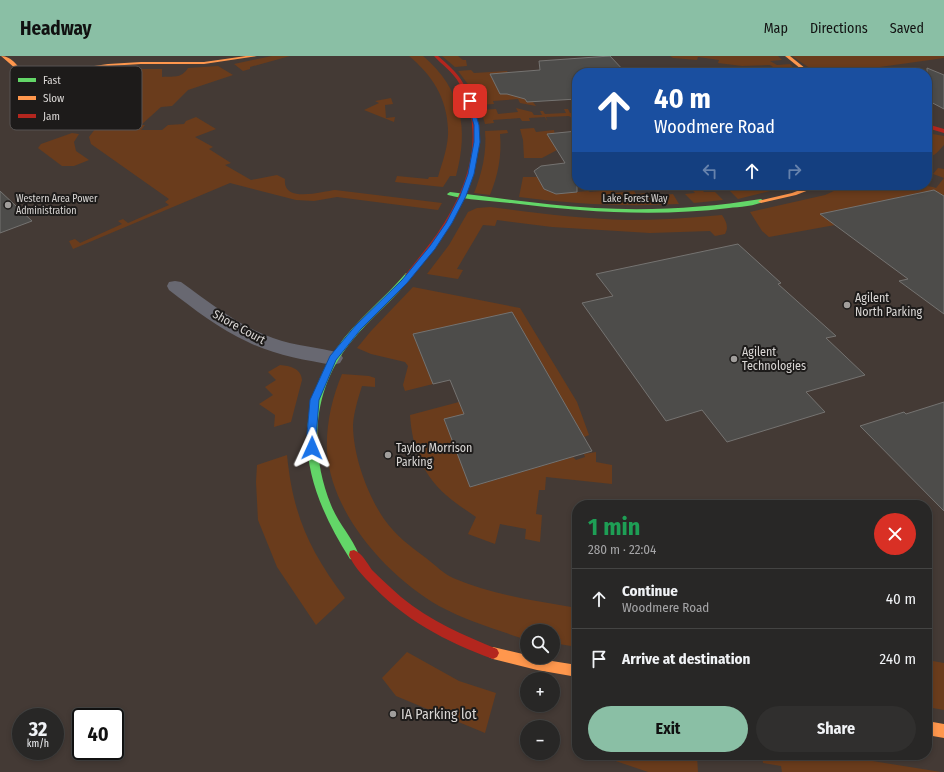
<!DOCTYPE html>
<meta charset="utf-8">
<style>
:root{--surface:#282726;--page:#302f2e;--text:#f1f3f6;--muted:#a5a5a7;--line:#444443;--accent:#8abfa5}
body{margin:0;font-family:"Fira Sans Condensed",sans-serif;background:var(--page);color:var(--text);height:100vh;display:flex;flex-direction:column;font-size:15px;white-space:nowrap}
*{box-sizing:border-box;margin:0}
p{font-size:13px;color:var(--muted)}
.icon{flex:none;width:22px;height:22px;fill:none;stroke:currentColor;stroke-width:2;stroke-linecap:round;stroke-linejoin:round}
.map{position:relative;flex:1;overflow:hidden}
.drawer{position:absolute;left:572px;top:444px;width:360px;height:260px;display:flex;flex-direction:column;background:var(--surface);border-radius:16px;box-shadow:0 2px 6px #0003,0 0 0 1px var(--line)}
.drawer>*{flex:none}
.top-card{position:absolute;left:572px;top:12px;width:360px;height:122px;border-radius:16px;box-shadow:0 2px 6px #0003,0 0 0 1px var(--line);background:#1a4fa0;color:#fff;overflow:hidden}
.controls{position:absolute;left:520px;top:568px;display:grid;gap:8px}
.controls a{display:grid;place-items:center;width:40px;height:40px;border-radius:50%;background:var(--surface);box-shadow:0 2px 6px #0003,0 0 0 1px var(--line);font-size:20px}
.speed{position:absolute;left:12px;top:652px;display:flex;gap:8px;font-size:20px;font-weight:700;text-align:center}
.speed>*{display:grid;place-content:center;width:52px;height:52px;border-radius:50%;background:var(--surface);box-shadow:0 2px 6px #0003,0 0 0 1px var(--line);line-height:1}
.speed small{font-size:10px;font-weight:400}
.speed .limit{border:2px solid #111;border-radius:6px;background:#fff;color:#111}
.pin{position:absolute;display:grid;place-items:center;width:34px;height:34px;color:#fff;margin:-17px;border-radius:8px;box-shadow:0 2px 6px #0006}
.me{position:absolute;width:44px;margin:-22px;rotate:1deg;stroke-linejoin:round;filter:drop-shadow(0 0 3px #0008)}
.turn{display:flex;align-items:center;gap:14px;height:84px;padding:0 16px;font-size:18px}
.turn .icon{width:52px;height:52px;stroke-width:2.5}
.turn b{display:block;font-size:28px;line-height:34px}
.lanes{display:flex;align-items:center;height:38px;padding:0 16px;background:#0003;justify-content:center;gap:20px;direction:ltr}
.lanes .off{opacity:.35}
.round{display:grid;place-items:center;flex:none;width:42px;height:42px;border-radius:21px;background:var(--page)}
.summary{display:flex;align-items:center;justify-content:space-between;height:68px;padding:0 16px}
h1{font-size:24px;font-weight:700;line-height:30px;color:#1e9e55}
.primary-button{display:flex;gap:8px;margin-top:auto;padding:8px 16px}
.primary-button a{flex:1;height:46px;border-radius:24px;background:var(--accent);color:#111;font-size:16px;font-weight:700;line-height:46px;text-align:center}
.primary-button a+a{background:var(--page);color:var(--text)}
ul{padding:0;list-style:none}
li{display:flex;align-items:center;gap:12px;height:60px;padding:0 16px;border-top:1px solid var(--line)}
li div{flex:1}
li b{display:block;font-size:15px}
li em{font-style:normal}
header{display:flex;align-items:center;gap:24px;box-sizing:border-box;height:56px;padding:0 20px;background:var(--accent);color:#111}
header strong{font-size:19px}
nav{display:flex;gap:22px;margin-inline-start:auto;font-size:14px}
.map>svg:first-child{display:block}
</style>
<header>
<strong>Headway</strong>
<nav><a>Map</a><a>Directions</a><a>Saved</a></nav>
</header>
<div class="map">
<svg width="944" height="716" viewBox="0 0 944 716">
<rect width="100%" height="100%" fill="#363432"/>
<path fill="#443a35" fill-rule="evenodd" d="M0,0H944V716H0ZM577,17H927V129H577ZM577,449H927V699H577ZM527,575H553V601H527ZM527,623H553V649H527ZM21,661H55V695H21ZM81,661H115V695H81ZM527,671H553V697H527Z"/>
<g fill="#6a3c1c">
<path d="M272,0H290L250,11V13L243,15L234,8Z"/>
<path d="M409,0H423C462,33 469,73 456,120H450L443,131L395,126L397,120L428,123L429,121H438C442,107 449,89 448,73C447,42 432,19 409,0Z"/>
<path d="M442,0H458L463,4H466L467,10L455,11Z"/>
<path d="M670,0H778L782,4L770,5L777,9L790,8L799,17H782L770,9L742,10L718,7L719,4L698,1L697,4L673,2Z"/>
<path d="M792,0H944V2L837,17H817Z"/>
<path d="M218,10L233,19L188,34L172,50L161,51L141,69H145L141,74H162L168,69L184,68L186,65L196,61L216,73L195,81L213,91L209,93L231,107L225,109L251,124L277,119L285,123C282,148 324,135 335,134L442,147L438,154L337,141L314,145L296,144L230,127L73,193L69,185L75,183L80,187L122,168L118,165L123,163L128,167L169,149L165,146L169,143L91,88L89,81L102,64V60C81,46 74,38 47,41C39,42 30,44 22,42L21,41L26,32L33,30L37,26H42L49,23L114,13H162V21C173,20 181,23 188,12Z"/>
<path d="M471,14L474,17L507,15L508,17L490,18L500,38L509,37L525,42L527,46H533L536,50L520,47L518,43L493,45L494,48L479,49L470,31L458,15Z"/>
<path d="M391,42L393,48L385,49L386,62L395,61L394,66L364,54L379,47L375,45Z"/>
<path d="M516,52L532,56L534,59H542L540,55H543L545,58L566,57L564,53H568L570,57L577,56V59L571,60L573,63L569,60L546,61L547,65L545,61L529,62L530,65H522L520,62L493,64L494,67L485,68L481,54L496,53L498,58L518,56Z"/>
<path d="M534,72L536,76L554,74L557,94L542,102H524L523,84L520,73Z"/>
<path d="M507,74L508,77L500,78C502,100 498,119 490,139L474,137C482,118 487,95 485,75Z"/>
<path d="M72,77L79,78L74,86L76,95L89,104L74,110H62L38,92L41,88Z"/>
<path d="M927,77L944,80V89C939,94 935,101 927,101Z"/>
<path d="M938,112L944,113V140L934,134L821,158L835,169L769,181L762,175L750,156L825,139L847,129H898L913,135C922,128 926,129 936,132L944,122L933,118Z"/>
<path d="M523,121H537L544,133L556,138L588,135L590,136L614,134L615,137L634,135L636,138L648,137L655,140L673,138L679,148C625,151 572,148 519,141Z"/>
<path d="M688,129H698L704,136H715L723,144L694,147L685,138L695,137Z"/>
<path d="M724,129H795L738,143Z"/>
<path d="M490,151C536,157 581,163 627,164C659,164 690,162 722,159C726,165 729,171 725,178L715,180L710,175L650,177L552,171L497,164L495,170L483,169L457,213L463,214L458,223L427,218L449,189L468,156L477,152Z"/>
<path d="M413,231L520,252L577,346L589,379L584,381L512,256L413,278L433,328L405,335L403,329L408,310L405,306L371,298L357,292L371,275Z"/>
<path d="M280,309C290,310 301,312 302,324L291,366L274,371L275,359L259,348L273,339L265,331L276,324L268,316Z"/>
<path d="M342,318L369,320L375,322V331L362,330C358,343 354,355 353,369C353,399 367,438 384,463C395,479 411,491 426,502C435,509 444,518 453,522C493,539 535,545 577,552V591L553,587V575H527V583L521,582C494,573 465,564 439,550C387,520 331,458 327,395C326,368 332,342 342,318Z"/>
<path d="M459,346L464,358L444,363L471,431L573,401L576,404L585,401L584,398L596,396V406L612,409V428L546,421L545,434H539L536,458L542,459L540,486L525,483L526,473L500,468L495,488L468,478L476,461C466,454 455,447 446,439C422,418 412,390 410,359Z"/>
<path d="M287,399C293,459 309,494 345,542L316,569L277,511L258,464L256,426L257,409Z"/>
<path d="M407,596L459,625L496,637L485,677L396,640L382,622Z"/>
<path d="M927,604L944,607V654L927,651Z"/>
<path d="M598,699H697L698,716H648Z"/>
<path d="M762,699H835L941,716H782L781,710L763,707Z"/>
</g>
<g fill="#4d4c4a" stroke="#757371">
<path d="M610,0L626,17H577V43L527,46L525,43L507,38H500L490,18L540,14L539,5Z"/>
<path d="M927,12L944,19V53L927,44Z"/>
<path d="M577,75V136L556,138L544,133L534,115L541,110L565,107L547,78Z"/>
<path d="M934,134L944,140V258L899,225L908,223L820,158Z"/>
<path d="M0,135L32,165L0,177Z"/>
<path d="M738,188L781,227L778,228L836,280L826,282L865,319L806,336L825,356L727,386L702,354L666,365L582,247L613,240L596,218Z"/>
<path d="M512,256L592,395L470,431L444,363L464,358L450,324L433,328L413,278Z"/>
<path d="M944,346V455L860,370L904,356L906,358Z"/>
</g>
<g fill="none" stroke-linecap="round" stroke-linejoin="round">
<path fill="#686871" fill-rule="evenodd" d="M175,225L181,226C210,247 239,270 273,282C295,290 318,291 340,297L343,302L340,307L333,309C304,304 274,299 248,286C219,273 194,253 169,234L167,230L169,226Z"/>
<g fill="#63d668" fill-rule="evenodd">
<path d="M450,136C498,142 546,149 595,152C650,155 706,152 761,143L764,145C757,150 738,151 729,152C656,161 584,156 511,147C490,145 468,144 448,139L447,138Z"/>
<path d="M406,217H409L413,219C395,243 370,262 351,286C312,333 309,394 331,449C338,467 352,481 359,499L358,503L354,504L350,503C306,434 287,366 336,293C355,265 384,243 406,217Z"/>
</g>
<g fill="#ff974d" fill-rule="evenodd">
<path d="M1,0C12,0 20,12 24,20L108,8L141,6H204L246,0H257L204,8H141L108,10L23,23L21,22L16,13Z"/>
<path d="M785,0H790L811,17H806Z"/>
<path d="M813,129H822L796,139L761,147L758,145L792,137Z"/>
<path d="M493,591L527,599V601L577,609V621L537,614L493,603L489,601L487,597L489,593Z"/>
<path d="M927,665L944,668V682L927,679Z"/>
</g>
<g fill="#b3261e" fill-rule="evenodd">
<path d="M434,0H438C447,8 457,16 463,27C502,97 455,166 412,221H409L405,219C416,205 427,192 437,178C468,133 487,78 459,27C453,16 442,9 434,0Z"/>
<path d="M927,68L944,73V77L927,72Z"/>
<path d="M354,494C362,497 367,507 372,514C381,523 391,532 401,541C430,565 463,579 497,593L499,597L497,601L493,603C446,586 403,563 369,526C361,518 353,509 349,499L350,495Z"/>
</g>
</g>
<path fill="#1a73e8" stroke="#114b97" d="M470,44L472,45L479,69L480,86L474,118L466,140L452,167L435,193L407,227L361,273L336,304L319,344L315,395H309L307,378L310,344L330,300L356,269L402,224L430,190L446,167L460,140L468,118L474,86V69L467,45Z"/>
<g fill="#a19e9c" stroke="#1d1b1a" stroke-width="1.5">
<circle cx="8" cy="149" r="4"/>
<circle cx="847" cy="249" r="4"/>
<circle cx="734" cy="303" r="4"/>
<circle cx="388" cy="399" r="4"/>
<circle cx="393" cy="658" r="4"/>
</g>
<g text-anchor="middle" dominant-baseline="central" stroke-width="4" stroke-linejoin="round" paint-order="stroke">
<g font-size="10" fill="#dad7d5" stroke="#1d1b1a" text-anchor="start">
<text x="16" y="143">Western Area Power<tspan x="16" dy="12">Administration</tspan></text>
</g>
<g font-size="10" fill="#dad7d5" stroke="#1d1b1a">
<text x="635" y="143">Lake Forest Way</text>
</g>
<g font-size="12" fill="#dad7d5" stroke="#1d1b1a" text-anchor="start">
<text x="855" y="242">Agilent<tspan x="855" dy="14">North Parking</tspan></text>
<text x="742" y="296">Agilent<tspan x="742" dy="14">Technologies</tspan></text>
<text x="396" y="392">Taylor Morrison<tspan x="396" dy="14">Parking</tspan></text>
</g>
<g font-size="12" fill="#dad7d5" stroke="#1d1b1a">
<text transform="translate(239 271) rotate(29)">Shore Court</text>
</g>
<g font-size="14" fill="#dad7d5" stroke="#1d1b1a" text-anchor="start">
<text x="401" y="658">IA Parking lot</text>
</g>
</g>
<rect x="10" y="10" width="132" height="64" rx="6" fill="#1d1b1a" stroke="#565352" stroke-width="1"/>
<rect x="18" y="22" width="18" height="4" fill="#63d668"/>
<rect x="18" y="40" width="18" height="4" fill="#ff974d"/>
<rect x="18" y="58" width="18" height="4" fill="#b3261e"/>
<g font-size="11" fill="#dad7d5">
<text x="43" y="28">Fast</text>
<text x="43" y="46">Slow</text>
<text x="43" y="64">Jam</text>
</g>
</svg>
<div class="controls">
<a><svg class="icon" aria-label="search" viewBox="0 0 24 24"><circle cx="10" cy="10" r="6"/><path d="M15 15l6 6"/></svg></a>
<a>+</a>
<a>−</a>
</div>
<div class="speed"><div>32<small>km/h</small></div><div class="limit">40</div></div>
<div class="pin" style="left:470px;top:45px;background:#d93025"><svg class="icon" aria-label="arrive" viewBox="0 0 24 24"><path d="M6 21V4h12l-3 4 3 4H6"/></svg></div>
<svg class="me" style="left:312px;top:392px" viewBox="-20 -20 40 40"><path d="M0-17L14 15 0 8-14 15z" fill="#1a73e8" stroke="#fff" stroke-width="4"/></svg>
<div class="top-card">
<div class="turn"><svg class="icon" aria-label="ahead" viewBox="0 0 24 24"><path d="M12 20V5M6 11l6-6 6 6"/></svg><div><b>40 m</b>Woodmere Road</div></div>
<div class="lanes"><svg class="icon off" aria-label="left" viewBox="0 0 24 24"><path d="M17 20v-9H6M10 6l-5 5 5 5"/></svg><svg class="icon" aria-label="ahead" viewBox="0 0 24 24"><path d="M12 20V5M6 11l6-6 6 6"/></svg><svg class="icon off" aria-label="right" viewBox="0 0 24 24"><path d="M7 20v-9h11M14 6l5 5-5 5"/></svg></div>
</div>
<section class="drawer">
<div class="summary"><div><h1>1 min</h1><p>280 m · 22:04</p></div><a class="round" style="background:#d93025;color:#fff"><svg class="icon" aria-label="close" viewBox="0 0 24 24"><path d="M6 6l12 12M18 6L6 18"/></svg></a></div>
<ul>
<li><svg class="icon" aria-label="ahead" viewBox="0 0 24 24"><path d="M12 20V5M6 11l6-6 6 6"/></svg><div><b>Continue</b><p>Woodmere Road</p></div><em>40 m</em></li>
<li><svg class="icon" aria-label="arrive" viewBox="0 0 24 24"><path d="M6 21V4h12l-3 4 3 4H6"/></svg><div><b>Arrive at destination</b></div><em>240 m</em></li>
</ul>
<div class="primary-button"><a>Exit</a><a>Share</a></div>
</section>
</div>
